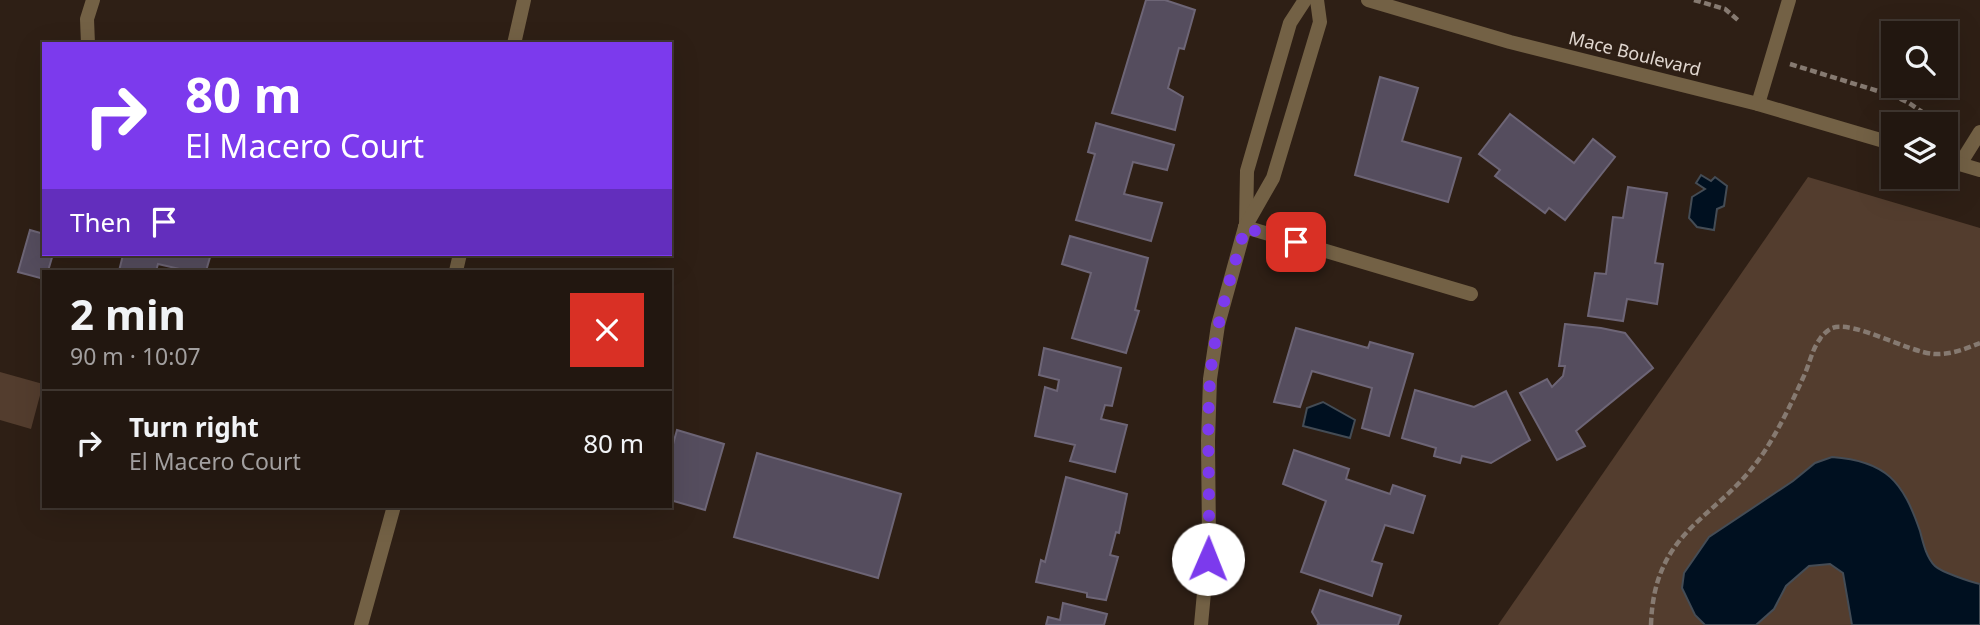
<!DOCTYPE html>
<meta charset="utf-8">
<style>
:root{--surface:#221710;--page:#2e241e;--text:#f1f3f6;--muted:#a29f9f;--line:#3f3630}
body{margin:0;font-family:"Noto Sans",sans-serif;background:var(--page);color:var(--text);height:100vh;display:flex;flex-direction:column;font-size:26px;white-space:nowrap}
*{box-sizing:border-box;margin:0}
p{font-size:23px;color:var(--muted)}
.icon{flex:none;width:38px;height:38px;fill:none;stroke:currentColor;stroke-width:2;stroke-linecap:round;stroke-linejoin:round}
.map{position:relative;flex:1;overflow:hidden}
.panel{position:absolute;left:42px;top:270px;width:630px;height:238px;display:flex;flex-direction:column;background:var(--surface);border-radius:0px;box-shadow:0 7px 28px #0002,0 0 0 2px var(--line)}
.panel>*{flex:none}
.hud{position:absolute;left:42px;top:42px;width:630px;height:214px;border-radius:0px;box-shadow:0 7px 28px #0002,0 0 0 2px var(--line);background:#7c3aed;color:#fff;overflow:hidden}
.controls{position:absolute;left:1881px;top:21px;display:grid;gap:14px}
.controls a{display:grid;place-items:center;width:77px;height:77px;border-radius:0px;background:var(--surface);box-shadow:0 7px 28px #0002,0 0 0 2px var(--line);font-size:35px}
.pin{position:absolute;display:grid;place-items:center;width:60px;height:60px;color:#fff;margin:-30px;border-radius:14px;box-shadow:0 4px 10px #0006}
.me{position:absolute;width:77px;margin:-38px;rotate:1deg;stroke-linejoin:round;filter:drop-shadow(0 0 5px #0008)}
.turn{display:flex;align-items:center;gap:24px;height:147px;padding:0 28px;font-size:32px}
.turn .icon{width:91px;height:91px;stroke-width:2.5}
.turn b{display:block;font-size:49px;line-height:60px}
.then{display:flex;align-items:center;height:66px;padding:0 28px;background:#0003;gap:14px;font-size:26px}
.round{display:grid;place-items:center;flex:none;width:74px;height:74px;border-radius:0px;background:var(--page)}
.head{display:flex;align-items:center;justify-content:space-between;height:119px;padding:0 28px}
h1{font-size:42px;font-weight:700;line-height:52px}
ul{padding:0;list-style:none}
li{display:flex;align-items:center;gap:21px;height:105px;padding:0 28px;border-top:2px solid var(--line)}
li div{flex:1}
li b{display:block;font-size:26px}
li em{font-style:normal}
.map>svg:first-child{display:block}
</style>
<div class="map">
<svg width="1980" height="625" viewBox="0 0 1980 625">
<rect width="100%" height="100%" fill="#2e1f15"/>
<g fill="#533d2e">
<path d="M1808,177L1980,228V625H1498Z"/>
<path d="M0,372L43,384L31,429L0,420Z"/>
</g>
<g fill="#001020" stroke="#444c55" stroke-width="2">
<path d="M1701,175L1711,181L1715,177L1727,186L1724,206L1717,209L1714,230L1697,227L1689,218L1692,197L1705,189L1696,183Z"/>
<path d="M1323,402L1355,420L1350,438L1303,426L1307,408Z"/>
<path d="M1832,457C1887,461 1903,482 1920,531C1923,542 1926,557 1935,566C1941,572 1971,582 1980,584V625H1852L1843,573L1830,564L1809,566L1786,586L1774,609L1756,625H1705L1695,615L1682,588L1684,573L1709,537L1793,481L1815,463Z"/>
</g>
<g fill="#554d5e" stroke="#6d6576" stroke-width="2">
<path d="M1146,0H1165L1195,10L1184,49L1179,48L1168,88L1183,97L1175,130L1112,113Z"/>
<path d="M1380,77L1418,88L1402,141L1461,158L1448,202L1355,175Z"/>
<path d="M1510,114L1574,163L1593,139L1615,157L1565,220L1549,208L1545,213L1495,176L1500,170L1479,154Z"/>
<path d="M1096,123L1174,145L1167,170L1133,162L1124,194L1162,203L1151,241L1076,220L1095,154L1088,152Z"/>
<path d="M1628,187L1667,193L1655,263L1663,264L1657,304L1627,299L1623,321L1588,316L1595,273L1606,274L1613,217L1623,218Z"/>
<path d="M30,230L44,234V254H53L48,271H44V279L18,272Z"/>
<path d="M1070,236L1148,258L1135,310L1139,311L1126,353L1072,338L1091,273L1062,264Z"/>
<path d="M118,254H211L206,271L191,269L188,271L158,264L156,271H119L123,255Z"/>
<path d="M1565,324L1601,328L1625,333L1653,368L1576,431L1585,446L1557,460L1520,393L1547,379L1552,387L1563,376L1565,366H1559Z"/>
<path d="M1296,328L1368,348L1370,342L1413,354L1389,436L1362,428L1372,388L1312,371L1300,407L1274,402Z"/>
<path d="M1044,348L1121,368L1112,406L1105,405L1101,419L1127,425L1115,472L1070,461L1075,445L1035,436L1045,387L1057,391L1059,380L1039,375Z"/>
<path d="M1415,390L1474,407L1506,391L1530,440L1491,463L1462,456L1460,463L1434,456L1436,448L1402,438Z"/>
<path d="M677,430L724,444L705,510L670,500V455Z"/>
<path d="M1294,450L1349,469L1346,479L1390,494L1393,485L1425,496L1413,533L1385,525L1372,561L1382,564L1372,596L1301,572L1326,501L1283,484Z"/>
<path d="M757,453L901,494L878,578L734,537Z"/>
<path d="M1066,477L1127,494L1119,533L1116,532L1110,555L1118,557L1106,600L1087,597V593L1036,582L1041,560L1045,562Z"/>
<path d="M1320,590L1401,616L1398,625H1317L1319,624L1312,612Z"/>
<path d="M1063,603L1107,614L1104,625H1046L1048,617L1060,620Z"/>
</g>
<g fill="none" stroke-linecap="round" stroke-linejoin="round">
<g stroke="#867a71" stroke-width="4.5" stroke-dasharray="7 3.5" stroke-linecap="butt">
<path d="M1694,0L1725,9L1739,21"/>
<path d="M1790,64L1894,96L1909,103L1940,124"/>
<path d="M1946,127L1956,132"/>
<path d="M1651,625C1654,525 1721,520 1766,449C1780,427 1792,402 1803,378C1809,366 1812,349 1820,339C1821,336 1829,329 1832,328C1853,320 1908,352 1934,354C1951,355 1965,349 1980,343"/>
</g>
<g stroke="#736145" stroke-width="14">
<path d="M88,44L87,19L93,0"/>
<path d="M514,44L524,0"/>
<path d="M456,271L460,254"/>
<path d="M361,625L394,506"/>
</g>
<g stroke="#736145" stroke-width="14">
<path d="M1758,104L1789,0"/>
<path d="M1960,164L1980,132"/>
<path d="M1246,226L1247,171L1290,23L1305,0"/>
<path d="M1245,227L1471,294"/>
<path d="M1201,625L1209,539L1208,441L1210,379L1218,325L1245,227L1273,178L1320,22L1317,0"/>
</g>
<g stroke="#736145" stroke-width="14">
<path d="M1368,0L1510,42L1758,104L1894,144"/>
<path d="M1946,160L1980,170"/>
</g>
</g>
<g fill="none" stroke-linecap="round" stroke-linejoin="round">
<path stroke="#7c3aed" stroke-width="12" stroke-dasharray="0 21.6" d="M1208,559C1211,499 1206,440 1210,380C1214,328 1231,277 1245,228L1296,242"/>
</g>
<g text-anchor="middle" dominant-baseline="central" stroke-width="5" stroke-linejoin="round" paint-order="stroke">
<g font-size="18" fill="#e1d7d0" stroke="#2e1f15">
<text transform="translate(1635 53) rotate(14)">Mace Boulevard</text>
</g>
</g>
</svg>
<div class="controls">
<a><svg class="icon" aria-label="search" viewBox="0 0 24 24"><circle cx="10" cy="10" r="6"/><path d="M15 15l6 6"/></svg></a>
<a><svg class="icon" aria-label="layers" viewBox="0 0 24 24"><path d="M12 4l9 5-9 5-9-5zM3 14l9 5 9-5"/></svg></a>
</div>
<div class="pin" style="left:1296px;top:242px;background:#d93025"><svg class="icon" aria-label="arrive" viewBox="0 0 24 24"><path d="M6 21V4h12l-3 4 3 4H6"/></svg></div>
<svg class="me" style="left:1208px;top:559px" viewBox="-20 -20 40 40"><circle r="19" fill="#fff"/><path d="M0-13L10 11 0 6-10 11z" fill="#7c3aed"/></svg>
<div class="hud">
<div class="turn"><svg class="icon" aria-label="right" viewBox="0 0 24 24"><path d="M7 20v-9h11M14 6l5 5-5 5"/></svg><div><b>80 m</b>El Macero Court</div></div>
<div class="then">Then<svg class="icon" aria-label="arrive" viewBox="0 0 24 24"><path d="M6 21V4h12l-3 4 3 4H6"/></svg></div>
</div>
<section class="panel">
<div class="head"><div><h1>2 min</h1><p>90 m · 10:07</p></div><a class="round" style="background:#d93025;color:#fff"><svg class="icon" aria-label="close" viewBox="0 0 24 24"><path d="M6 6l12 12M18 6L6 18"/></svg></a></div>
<ul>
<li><svg class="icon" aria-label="right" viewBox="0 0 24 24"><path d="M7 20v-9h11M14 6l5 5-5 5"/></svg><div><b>Turn right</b><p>El Macero Court</p></div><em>80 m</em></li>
</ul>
</section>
</div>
